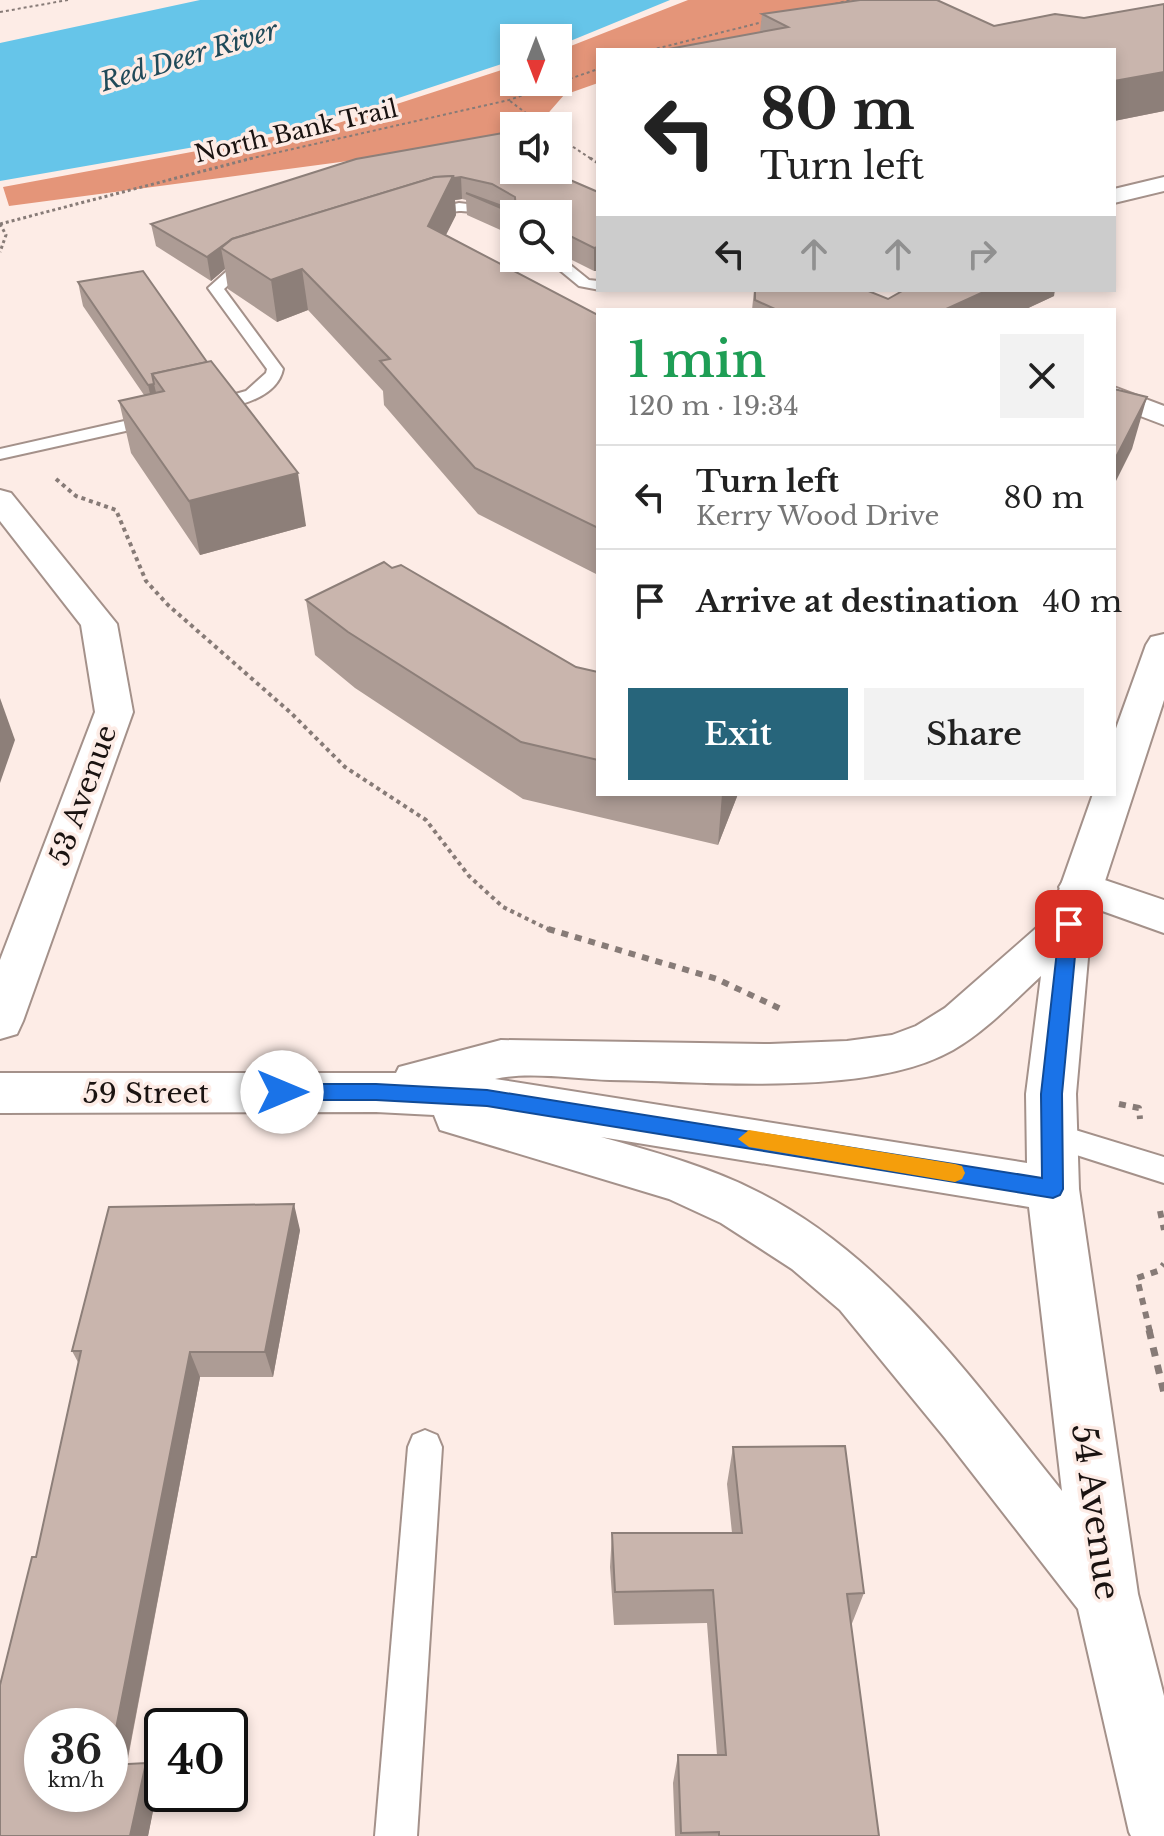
<!DOCTYPE html>
<meta charset="utf-8">
<style>
:root{--surface:#fff;--page:#f2f2f2;--text:#222;--muted:#767676;--line:#e0e0e0;--accent:#27657b}
body{margin:0;font-family:"Libre Baskerville",serif;background:var(--page);color:var(--text);height:100vh;display:flex;flex-direction:column;font-size:30px;white-space:nowrap}
*{box-sizing:border-box;margin:0}
p{font-size:26px;color:var(--muted)}
.icon{flex:none;width:44px;height:44px;fill:none;stroke:currentColor;stroke-width:2;stroke-linecap:round;stroke-linejoin:round}
.map{position:relative;flex:1;overflow:hidden}
.side{position:absolute;left:596px;top:308px;width:520px;height:488px;display:flex;flex-direction:column;background:var(--surface);border-radius:0px;box-shadow:0 4px 12px #0003}
.side>*{flex:none}
.top-card{position:absolute;left:596px;top:48px;width:520px;height:244px;border-radius:0px;box-shadow:0 4px 12px #0003;background:#fff;color:var(--text);overflow:hidden}
.needle{width:52px;rotate:180deg}
.tools{position:absolute;left:500px;top:24px;display:grid;gap:16px}
.tools a{display:grid;place-items:center;width:72px;height:72px;border-radius:0px;background:var(--surface);box-shadow:0 4px 12px #0003;font-size:40px}
.speed{position:absolute;left:24px;top:1708px;display:flex;gap:16px;font-size:40px;font-weight:700;text-align:center}
.speed>*{display:grid;place-content:center;width:104px;height:104px;border-radius:50%;background:var(--surface);box-shadow:0 4px 12px #0003;line-height:1}
.speed small{font-size:20px;font-weight:400}
.speed .limit{border:4px solid #111;border-radius:12px;background:#fff;color:#111}
.pin{position:absolute;display:grid;place-items:center;width:68px;height:68px;color:#fff;margin:-34px;border-radius:16px;box-shadow:0 4px 12px #0006}
.me{position:absolute;width:88px;margin:-44px;rotate:90deg;stroke-linejoin:round;filter:drop-shadow(0 0 6px #0008)}
.turn{display:flex;align-items:center;gap:28px;height:168px;padding:0 32px;font-size:36px}
.turn .icon{width:104px;height:104px;stroke-width:2.5}
.turn b{display:block;font-size:56px;line-height:68px}
.lanes{display:flex;align-items:center;height:76px;padding:0 32px;background:#0003;justify-content:center;gap:40px;direction:ltr}
.lanes .off{opacity:.35}
.round{display:grid;place-items:center;flex:none;width:84px;height:84px;border-radius:0px;background:var(--page)}
.head{display:flex;align-items:center;justify-content:space-between;height:136px;padding:0 32px}
h1{font-size:48px;font-weight:600;line-height:60px;color:#1e9e55}
.cta{display:flex;gap:16px;margin-top:auto;padding:16px 32px}
.cta a{flex:1;height:92px;border-radius:0px;background:var(--accent);color:#fff;font-size:32px;font-weight:600;line-height:92px;text-align:center}
.cta a+a{background:var(--page);color:var(--text)}
ul{padding:0;list-style:none}
li{display:flex;align-items:center;gap:24px;height:104px;padding:0 32px;border-top:2px solid var(--line)}
li div{flex:1}
li b{display:block;font-size:30px}
li em{font-style:normal}
.map>svg:first-child{display:block}
</style>
<div class="map">
<svg width="1164" height="1836" viewBox="0 0 1164 1836">
<rect width="100%" height="100%" fill="#fdece6"/>
<path fill="#e49579" d="M688,0H906L843,18L715,40L687,50H598V83L564,95L537,126H514V139L9,206L3,187L326,127L514,66V82H558V51Z"/>
<path fill="#66c5e9" d="M200,0H670L558,46V38H514V60L371,107L269,134L0,181V43Z"/>
<g fill="none" stroke-linecap="round" stroke-linejoin="round">
<g stroke="#a4918a" stroke-width="4">
<g id="lane">
<path d="M459,203L485,206L514,221V232C494,225 482,210 459,211C445,212 425,221 414,213Z"/>
<path d="M558,255L589,280L598,281L600,290L579,286L545,258Z"/>
<path d="M258,261L263,262V268L237,277L224,289L283,369C277,400 232,407 206,413L200,412V404L246,391L266,373L267,369L208,288L227,271Z"/>
<path d="M160,413L169,418L166,422L0,459V449Z"/>
<path d="M1049,1122L1164,1157V1183L1039,1143L1034,1134L1039,1125Z"/>
<path d="M425,1430L437,1435L442,1447L417,1836H375L408,1447L413,1435Z"/>
</g>
</g>
<g stroke="#a4918a" stroke-width="4">
<g id="street">
<path d="M1164,177V191L1114,203V189Z"/>
<path d="M1114,387L1164,406V425L1114,406Z"/>
<path d="M0,490L11,493L117,624L133,712L23,1021L17,1034L0,1039V960L95,712L81,625L0,521Z"/>
<path d="M1081,872L1164,900V933L1066,898L1059,887L1066,876Z"/>
</g>
</g>
<g stroke="#a4918a" stroke-width="4">
<path id="secondary" d="M1164,634V700L1091,924L1076,1094L1079,1189L1138,1594L1164,1696V1836H1131L1129,1832L1078,1609L945,1438L840,1310L792,1269L721,1223L669,1199L440,1130L434,1115L376,1112L0,1113V1073H396L399,1067L501,1040L770,1044L847,1041L892,1035L916,1026L945,1008L1050,916L1093,794H1114V734L1146,645L1151,637ZM1041,976L1026,1094L1027,1163L495,1079C526,1071 577,1079 610,1080C707,1081 868,1098 953,1050C986,1031 1013,1002 1041,976ZM601,1137L1029,1207L1062,1491C973,1381 885,1255 756,1191C707,1166 654,1152 601,1137Z"/>
</g>
<g stroke="#877b77" stroke-width="2" stroke-dasharray="3 3" stroke-linecap="butt">
<path d="M835,4L850,0"/>
<path d="M0,12L68,0"/>
<path d="M651,50L767,21"/>
<path d="M510,101L543,126"/>
<path d="M558,137L593,160"/>
<path d="M244,160L509,100L598,69"/>
</g>
<g stroke="#877b77" stroke-width="3" stroke-dasharray="3 3" stroke-linecap="butt">
<path d="M590,158L598,163"/>
<path d="M0,224L253,158"/>
<path d="M0,224L6,235L0,252"/>
</g>
<path stroke="#877b77" stroke-width="4" stroke-dasharray="4 4" stroke-linecap="butt" d="M56,479L76,496L116,510L146,581L168,605L291,713L345,767L426,820L469,876L503,907L552,931"/>
<g stroke="#877b77" stroke-width="6" stroke-dasharray="7 7" stroke-linecap="butt">
<path d="M548,929L717,979L785,1011"/>
<path d="M1119,1104L1139,1108L1140,1119"/>
<path d="M1160,1211L1164,1230"/>
<path d="M1150,1332L1137,1278L1158,1271L1164,1264"/>
</g>
<path stroke="#877b77" stroke-width="7" stroke-dasharray="9 9" stroke-linecap="butt" d="M1149,1330L1164,1393"/>
<use href="#lane" fill="#fff" fill-rule="evenodd"/>
<use href="#street" fill="#fff" fill-rule="evenodd"/>
<use href="#secondary" fill="#fff" fill-rule="evenodd"/>
</g>
<g fill="#ad9c95">
<path d="M1164,4V111L1114,121V50L760,32L762,14L994,26L1084,18Z"/>
<path d="M356,159L514,170L598,192V271H594L558,253V214H514V236L467,215L466,200L462,199L455,200L456,215L446,235L598,315V575L478,514L384,405L383,391L308,310L277,322L228,289L225,269L211,281L156,246L151,224Z"/>
<path d="M78,282L306,526L200,555L131,453L119,401L144,395L83,306Z"/>
<path d="M754,290H866L888,299L1054,296L1024,310H752Z"/>
<path d="M392,568L576,667L598,672V794H738L718,845L523,799L355,688L315,655L306,600Z"/>
<path d="M300,1230L273,1377H200L127,1764L159,1781L148,1836H0L36,1557L79,1364L72,1351Z"/>
<path d="M733,1447L864,1593L851,1626L879,1836H675L673,1783L678,1755H717L707,1623L614,1625L610,1567L612,1533H732L727,1484Z"/>
</g>
<g fill="#8d7f79">
<path d="M1164,72V111L1114,121V81Z"/>
<path d="M461,177L462,199L455,200L456,215L430,266L221,248L225,269L211,281L207,257L222,245L398,188Z"/>
<path d="M598,247V271H594V248Z"/>
<path d="M302,269L308,310L277,322L271,280Z"/>
<path d="M988,290H1055L1054,296L1024,310H944Z"/>
<path d="M154,384L160,409L154,411L148,385Z"/>
<path d="M1147,397L1132,449L1114,485V461Z"/>
<path d="M298,473L306,526L200,555L189,501Z"/>
<path d="M0,698L15,740L0,783Z"/>
<path d="M722,794H738L718,845Z"/>
<path d="M294,1204L300,1230L273,1377L265,1352Z"/>
<path d="M190,1352L200,1377L123,1782L110,1766V1759Z"/>
<path d="M146,1763L159,1781L148,1836H130Z"/>
</g>
<g fill="#c9b5ad" stroke="#8d7f79" stroke-width="2">
<path d="M860,0H937L994,26L1055,14L1084,18L1164,4V72L1114,81V50H663L788,27L762,14Z"/>
<path d="M514,131V170H547L598,192V247L594,248L558,230V214H515L466,193L516,211L515,197L492,184L461,177L454,178L453,176L435,177L232,239L207,257L151,224L356,159Z"/>
<path d="M453,176L428,226L598,315V528L475,468L380,361L390,359L302,269L271,280L221,248L232,239L435,177Z"/>
<path d="M143,271L207,362L152,374L154,384L148,385L78,282Z"/>
<path d="M755,290H866L888,299L904,290H988L944,310H777L755,300Z"/>
<path d="M211,361L298,473L189,501L119,401L164,391L152,374Z"/>
<path d="M1114,389L1147,397L1114,461Z"/>
<path d="M384,562L392,568L401,565L576,667L598,672V760L521,742L348,632L306,600Z"/>
<path d="M294,1204L265,1352H190L110,1759V1726H42V1794H110V1765L146,1763L130,1836H0V1685L32,1557H36L81,1351H72L109,1207Z"/>
<path d="M845,1446L864,1593L847,1594L879,1836H719V1832L681,1833L678,1755H726L713,1590L615,1592L612,1533H742L733,1447Z"/>
</g>
<path fill="#1a73e8" stroke="#114b97" stroke-width="2" d="M1069,917L1078,924L1062,1094L1063,1189L1060,1195L1053,1198L487,1106L376,1100H282L271,1092L282,1084H376L487,1090L1042,1178L1041,1094L1060,924Z"/>
<path fill="#f59e0b" d="M749,1130L955,1164L962,1166L965,1173L962,1179L955,1182L749,1147L738,1139Z"/>
<g text-anchor="middle" dominant-baseline="central" stroke-width="7" stroke-linejoin="round" paint-order="stroke">
<g font-size="24" fill="#1a1311" stroke="#fdece6">
<text transform="translate(296 131) rotate(-13)">North Bank Trail</text>
</g>
<g font-size="26" font-style="italic" fill="#204a59" stroke="#fdece6">
<text transform="translate(189 56) rotate(-17)">Red Deer River</text>
</g>
<g font-size="28" fill="#1a1311" stroke="#fdece6">
<text transform="translate(83 795) rotate(-70)">53 Avenue</text>
<text x="146" y="1093">59 Street</text>
</g>
<g font-size="34" fill="#1a1311" stroke="#fdece6">
<text transform="translate(1096 1512) rotate(82)">54 Avenue</text>
</g>
</g>
</svg>
<div class="tools">
<a><svg class="needle" viewBox="-14 -14 28 28"><path d="M0-13l5 13h-10z" fill="#e53935"/><path d="M0 13l5-13h-10z" fill="#767676"/></svg></a>
<a><svg class="icon" aria-label="sound" viewBox="0 0 24 24"><path d="M4 9h4l5-4v14l-5-4H4zM17 9q2 3 0 6"/></svg></a>
<a><svg class="icon" aria-label="search" viewBox="0 0 24 24"><circle cx="10" cy="10" r="6"/><path d="M15 15l6 6"/></svg></a>
</div>
<div class="speed"><div>36<small>km/h</small></div><div class="limit">40</div></div>
<div class="pin" style="left:1069px;top:924px;background:#d93025"><svg class="icon" aria-label="arrive" viewBox="0 0 24 24"><path d="M6 21V4h12l-3 4 3 4H6"/></svg></div>
<svg class="me" style="left:282px;top:1092px" viewBox="-20 -20 40 40"><circle r="19" fill="#fff"/><path d="M0-13L10 11 0 6-10 11z" fill="#1a73e8"/></svg>
<div class="top-card">
<div class="turn"><svg class="icon" aria-label="left" viewBox="0 0 24 24"><path d="M17 20v-9H6M10 6l-5 5 5 5"/></svg><div><b>80 m</b>Turn left</div></div>
<div class="lanes"><svg class="icon" aria-label="left" viewBox="0 0 24 24"><path d="M17 20v-9H6M10 6l-5 5 5 5"/></svg><svg class="icon off" aria-label="ahead" viewBox="0 0 24 24"><path d="M12 20V5M6 11l6-6 6 6"/></svg><svg class="icon off" aria-label="ahead" viewBox="0 0 24 24"><path d="M12 20V5M6 11l6-6 6 6"/></svg><svg class="icon off" aria-label="right" viewBox="0 0 24 24"><path d="M7 20v-9h11M14 6l5 5-5 5"/></svg></div>
</div>
<section class="side">
<div class="head"><div><h1>1 min</h1><p>120 m · 19:34</p></div><a class="round"><svg class="icon" aria-label="close" viewBox="0 0 24 24"><path d="M6 6l12 12M18 6L6 18"/></svg></a></div>
<ul>
<li><svg class="icon" aria-label="left" viewBox="0 0 24 24"><path d="M17 20v-9H6M10 6l-5 5 5 5"/></svg><div><b>Turn left</b><p>Kerry Wood Drive</p></div><em>80 m</em></li>
<li><svg class="icon" aria-label="arrive" viewBox="0 0 24 24"><path d="M6 21V4h12l-3 4 3 4H6"/></svg><div><b>Arrive at destination</b></div><em>40 m</em></li>
</ul>
<div class="cta"><a>Exit</a><a>Share</a></div>
</section>
</div>
